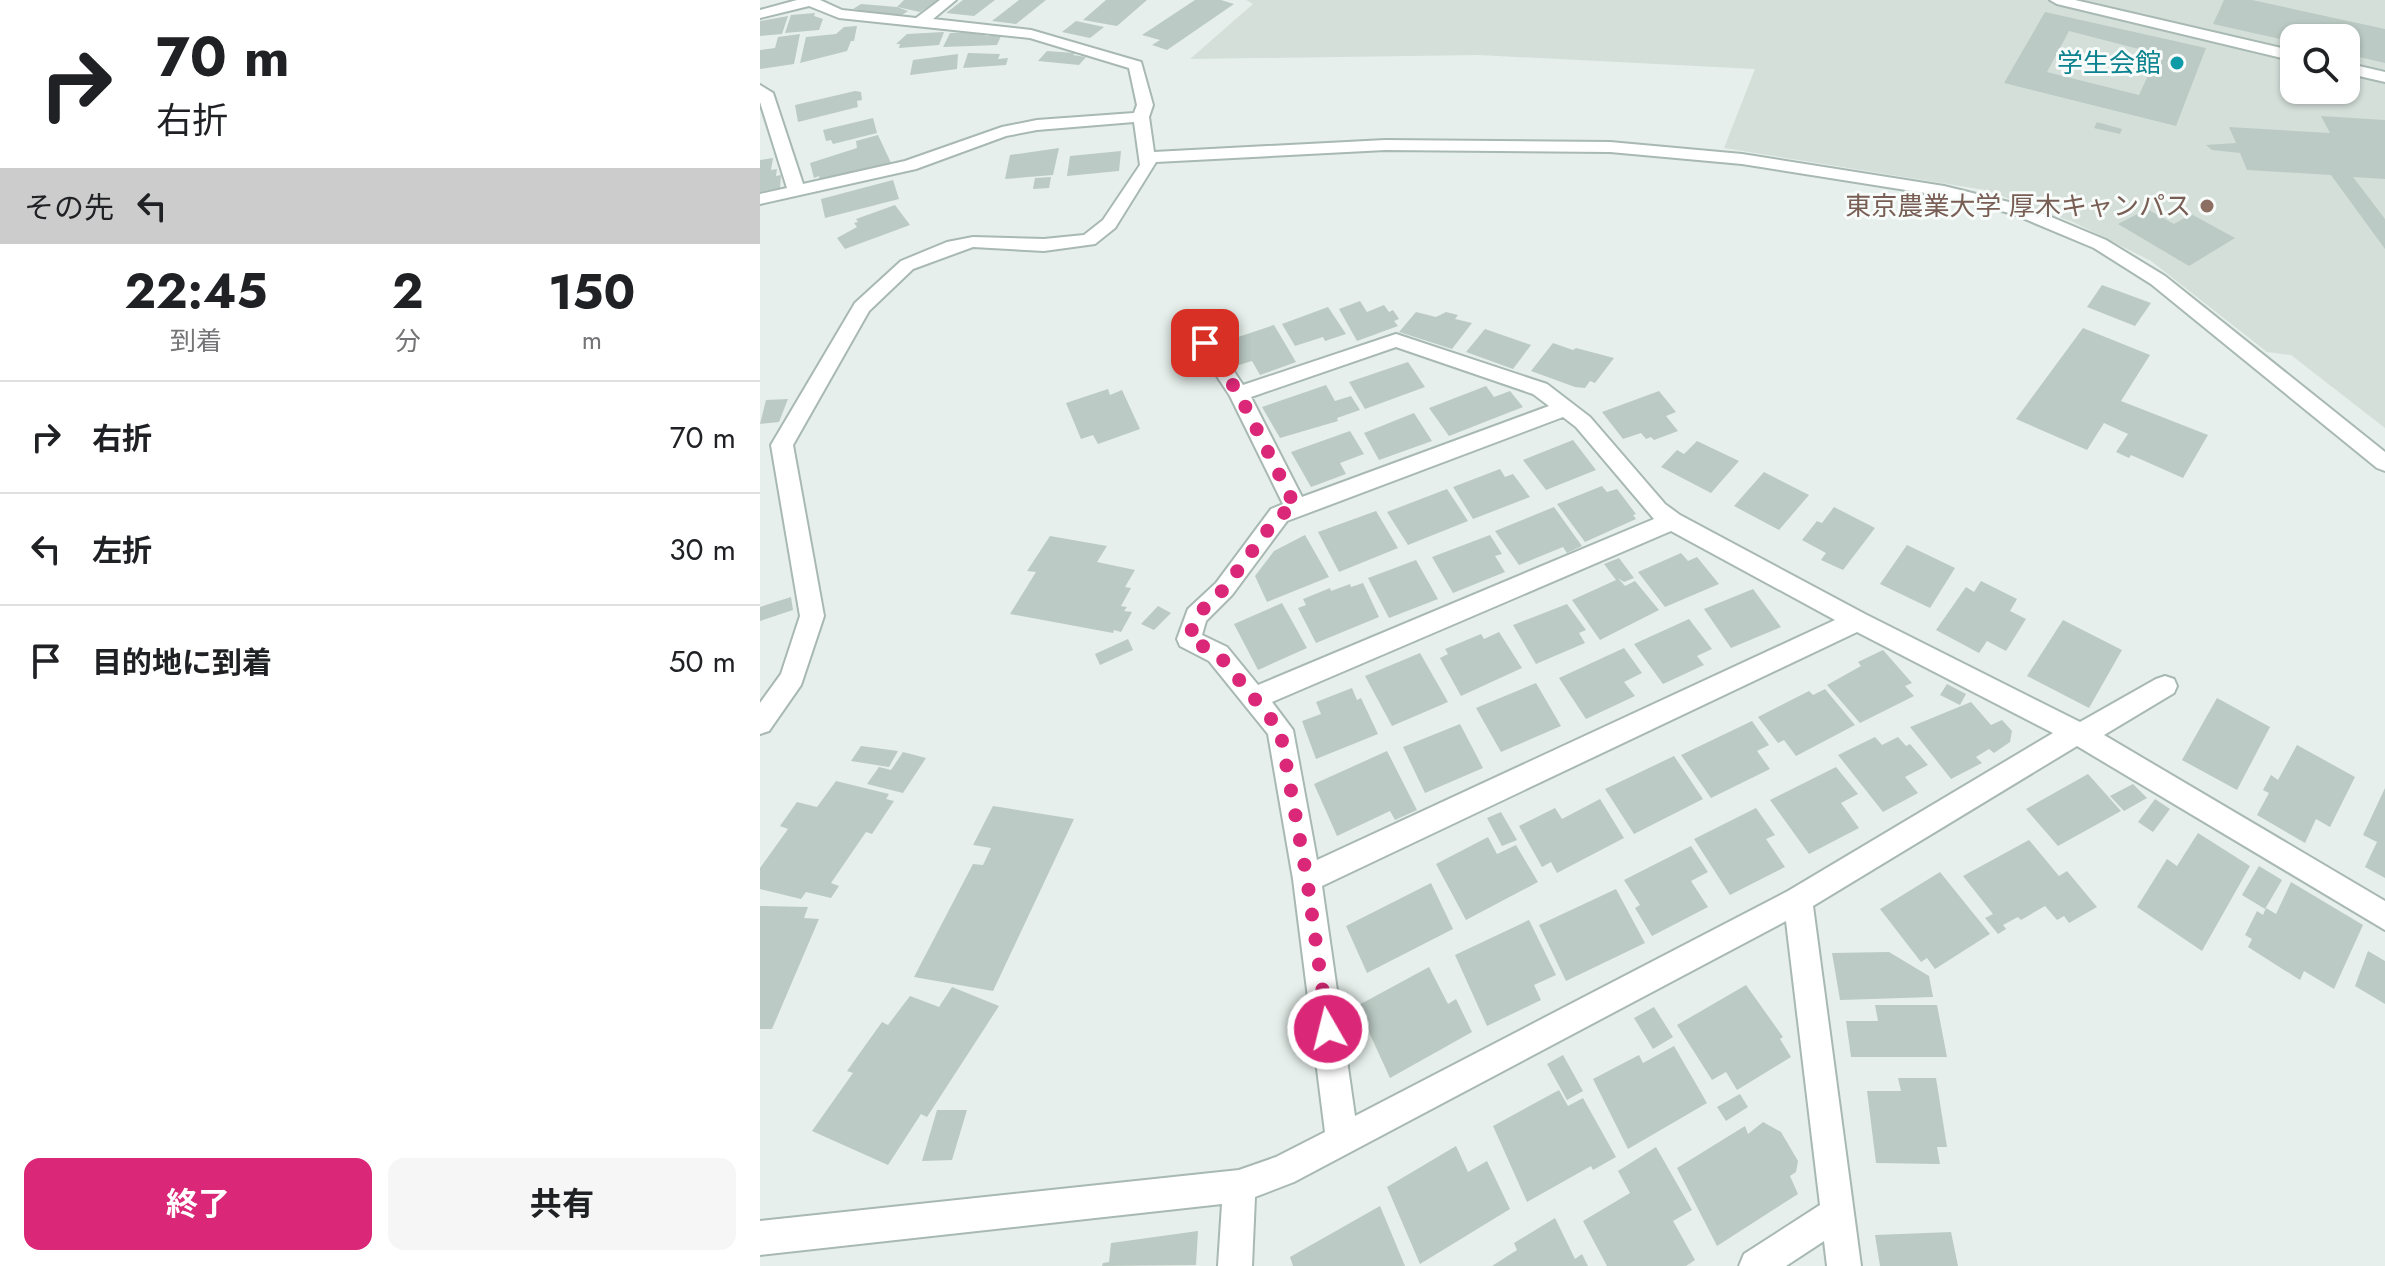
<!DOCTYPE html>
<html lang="ja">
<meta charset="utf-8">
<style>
:root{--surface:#fff;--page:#f6f6f6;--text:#202124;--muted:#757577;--line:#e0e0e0;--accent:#db2777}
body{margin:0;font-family:Jost,"Noto Sans JP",sans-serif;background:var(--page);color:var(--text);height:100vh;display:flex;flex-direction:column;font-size:30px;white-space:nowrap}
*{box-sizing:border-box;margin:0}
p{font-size:26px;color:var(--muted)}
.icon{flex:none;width:44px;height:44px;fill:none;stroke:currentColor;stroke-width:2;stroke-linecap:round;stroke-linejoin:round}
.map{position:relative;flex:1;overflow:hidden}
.panel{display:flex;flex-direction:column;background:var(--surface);width:760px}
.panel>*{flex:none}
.guide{background:#fff;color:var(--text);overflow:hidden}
.buttons{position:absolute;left:1520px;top:24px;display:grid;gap:16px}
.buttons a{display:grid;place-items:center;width:80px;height:80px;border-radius:16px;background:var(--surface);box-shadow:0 2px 6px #0004;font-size:40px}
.pin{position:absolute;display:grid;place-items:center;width:68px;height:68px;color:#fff;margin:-34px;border-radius:16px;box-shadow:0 4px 12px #0006}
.me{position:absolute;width:88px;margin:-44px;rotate:352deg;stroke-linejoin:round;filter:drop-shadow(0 0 6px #0008)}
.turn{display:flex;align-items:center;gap:28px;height:168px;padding:0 24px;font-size:36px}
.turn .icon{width:104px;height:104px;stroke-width:2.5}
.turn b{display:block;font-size:56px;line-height:68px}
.then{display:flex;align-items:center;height:76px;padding:0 24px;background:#0003;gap:16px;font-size:30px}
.eta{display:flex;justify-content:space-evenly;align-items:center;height:136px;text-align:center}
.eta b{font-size:48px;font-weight:700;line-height:56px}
.primary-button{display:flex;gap:16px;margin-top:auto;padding:16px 24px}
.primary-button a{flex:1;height:92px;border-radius:16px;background:var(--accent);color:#fff;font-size:32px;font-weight:700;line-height:92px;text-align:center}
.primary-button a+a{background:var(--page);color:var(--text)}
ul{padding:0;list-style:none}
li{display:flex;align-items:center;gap:24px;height:112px;padding:0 24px;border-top:2px solid var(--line)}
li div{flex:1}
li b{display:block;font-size:30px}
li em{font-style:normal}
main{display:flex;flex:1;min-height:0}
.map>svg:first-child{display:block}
</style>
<main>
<section class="panel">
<div class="guide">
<div class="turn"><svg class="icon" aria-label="right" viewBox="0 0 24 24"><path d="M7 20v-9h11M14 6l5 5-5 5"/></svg><div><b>70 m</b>右折</div></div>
<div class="then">その先<svg class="icon" aria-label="left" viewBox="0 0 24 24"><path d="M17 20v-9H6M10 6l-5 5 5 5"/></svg></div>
</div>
<div class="eta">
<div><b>22:45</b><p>到着</p></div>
<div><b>2</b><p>分</p></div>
<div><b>150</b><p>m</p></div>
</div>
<ul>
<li><svg class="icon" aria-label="right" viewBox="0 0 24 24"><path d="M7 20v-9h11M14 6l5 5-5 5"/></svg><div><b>右折</b></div><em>70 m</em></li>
<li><svg class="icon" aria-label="left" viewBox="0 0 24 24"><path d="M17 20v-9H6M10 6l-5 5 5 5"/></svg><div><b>左折</b></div><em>30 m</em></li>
<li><svg class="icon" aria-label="arrive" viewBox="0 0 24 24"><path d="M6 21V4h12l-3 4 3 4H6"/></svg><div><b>目的地に到着</b></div><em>50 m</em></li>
</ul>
<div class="primary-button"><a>終了</a><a>共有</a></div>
</section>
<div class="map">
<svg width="1625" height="1266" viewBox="0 0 1625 1266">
<rect width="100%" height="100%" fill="#e6efeb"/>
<path fill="#d4dfda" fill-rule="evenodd" d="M486,0H1625V428L1531,355L1507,352L1391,261L1313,222L1225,190L964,148L995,69L718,55L430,59L493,4ZM1534,38H1586V90H1534Z"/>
<g fill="#bbcac4" fill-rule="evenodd">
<path d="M144,0H178L160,12L137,7Z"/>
<path d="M203,0H235L214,16L186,13Z"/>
<path d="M259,0H286L256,24L232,21Z"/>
<path d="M346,0H387L357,26L323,20Z"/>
<path d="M435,0H461L474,4L407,50L392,45L400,40L382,35Z"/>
<path d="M1464,0H1492L1625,29V63L1586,54V38H1534V42L1453,24Z"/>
<path d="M101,4L137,7L148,11L139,17L93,9Z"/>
<path d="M1285,12L1446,48L1416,126L1244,83ZM1309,31L1398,54L1379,95L1287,72Z"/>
<path d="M55,13L54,16L63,19L59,30L25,33L31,15Z"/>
<path d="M28,16L22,34L0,36V21Z"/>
<path d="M316,21L344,27L330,38L302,32Z"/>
<path d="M97,26L94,41H91L87,51L40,63L46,37L76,34L84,27Z"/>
<path d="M184,32L179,45L139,48L140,44H136L147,34Z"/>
<path d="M215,32L227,36H241L237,45L183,47L190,33Z"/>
<path d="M40,34L34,64L0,69V50L15,48L18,37Z"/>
<path d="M287,51L315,53L313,55L326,57L319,65L278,61Z"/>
<path d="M208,53L240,54L238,59L248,58L246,65L203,68Z"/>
<path d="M198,54L197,69L150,75L153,60Z"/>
<path d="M95,91L101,92L102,100L97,101L98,107L38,122L35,105Z"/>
<path d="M1561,116L1625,120V179L1593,177L1625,219V249L1571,175L1487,170L1480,153L1452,150L1446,145L1476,143L1469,127L1570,133Z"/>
<path d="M113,118L117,133L73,144L71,140L66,141L63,130Z"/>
<path d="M1337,122L1362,129L1360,134L1334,128Z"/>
<path d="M118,135L131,163L60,181L59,176L54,178L50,163L97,148L96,141Z"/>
<path d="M299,148L293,175L245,179L250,155Z"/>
<path d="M361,151L359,171L307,176L310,156Z"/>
<path d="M13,158L11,170L17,169L16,176L21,175L20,188L0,192V160Z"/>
<path d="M291,177L289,188L273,189L275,178Z"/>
<path d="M133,180L139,199L65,218L61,199Z"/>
<path d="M135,205L150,225L85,249L77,238L97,227L94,223L98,222L96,219Z"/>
<path d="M1387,209L1414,224L1431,214L1475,238L1429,266L1358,224Z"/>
<path d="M1342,285L1391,303L1375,326L1327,307Z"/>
<path d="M600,301L607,312L624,305L629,312L633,310L639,319L634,321L638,326L597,341L579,309Z"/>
<path d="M568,307L586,334L565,341L563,337L535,346L522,324Z"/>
<path d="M656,312L676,317L686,312L698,315L695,319L712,323L692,349L639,332Z"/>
<path d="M514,325L536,362L500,375L492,361L479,365L466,341Z"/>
<path d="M1323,328L1390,355L1361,401L1448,435L1423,478L1371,455L1369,458L1356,452L1368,434L1344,423L1327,450L1256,419Z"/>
<path d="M725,329L771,345L753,369L706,352Z"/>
<path d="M793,343L813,350L816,348L854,358L835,383L830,381L825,388L815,387L771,371Z"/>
<path d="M648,362L665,387L605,409L589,382Z"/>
<path d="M566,385L575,401L591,396L600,410L577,418L578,421L520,438L502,407Z"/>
<path d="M726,386L734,397L750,391L763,407L689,436L669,408Z"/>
<path d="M348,389L350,395L362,390L380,429L338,444L333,435L321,439L306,403Z"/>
<path d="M899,391L916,412L906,416L918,431L894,440L891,437L886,439L881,433L863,439L842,412Z"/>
<path d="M28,399L19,422L0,424L6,400Z"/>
<path d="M654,413L672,441L619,460L604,433Z"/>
<path d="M590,431L604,454L580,463L586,474L551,487L531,452Z"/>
<path d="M813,440L836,470L786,490L763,460Z"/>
<path d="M937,441L979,461L951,493L901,467L917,450L924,454Z"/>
<path d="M740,469L745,477L753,474L770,497L713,519L693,487Z"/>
<path d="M1004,472L1049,495L1019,530L974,506Z"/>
<path d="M842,486L847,492L857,489L876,514L873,515L876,519L825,542L797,504Z"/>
<path d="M687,489L708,521L648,545L627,512Z"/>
<path d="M794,507L822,546L807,553L803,547L759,565L735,531Z"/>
<path d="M1074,507L1115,528L1083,570L1061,560L1066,553L1042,540L1057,521L1062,523Z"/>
<path d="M616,511L638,548L579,572L558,532Z"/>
<path d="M545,535L569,577L507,602L495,576L514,551Z"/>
<path d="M730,535L742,554L735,556L745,572L693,593L672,557Z"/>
<path d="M290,536L347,546L337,562L375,570L365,587L371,588L361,606L367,607L364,611L372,612L361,632L354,630L353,633L250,614L276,572L267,571Z"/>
<path d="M1147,545L1195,568L1170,608L1120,584Z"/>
<path d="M921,553L928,561L937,557L959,584L905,607L878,572Z"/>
<path d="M859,558L874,578L864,582L858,578L865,586L875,581L899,610L840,640L812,600L856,580L844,564Z"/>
<path d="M656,560L678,599L629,618L608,578Z"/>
<path d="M1221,581L1257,599L1250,611L1266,619L1246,651L1227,641L1219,653L1176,630L1206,587L1214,592Z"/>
<path d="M603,583L619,617L556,643L538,608L546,605L543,599L570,588L571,591L590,584L591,587Z"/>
<path d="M993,589L1021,627L971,648L944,609Z"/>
<path d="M31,597L33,610L0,621V607Z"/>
<path d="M522,603L547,648L498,670L474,624Z"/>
<path d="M807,604L826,630L819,633L825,643L776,664L753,625Z"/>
<path d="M398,606L411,613L394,630L381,624Z"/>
<path d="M929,619L952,649L937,656L944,665L903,684L874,644Z"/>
<path d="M1303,620L1362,650L1329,708L1267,676Z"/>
<path d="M739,632L762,668L701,696L680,658L688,654L685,649L721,634L724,639Z"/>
<path d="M368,639L373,650L340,665L335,654Z"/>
<path d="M864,648L882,673L864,682L875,696L826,719L799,678Z"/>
<path d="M1123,650L1152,683L1145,686L1154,696L1100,723L1067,685L1101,666L1098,662Z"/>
<path d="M660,653L688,702L632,726L605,676Z"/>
<path d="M776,683L801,726L741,752L716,708Z"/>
<path d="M1187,684L1206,694L1200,705L1180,695Z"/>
<path d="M592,688L597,700L601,698L618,734L556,759L542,721L561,714L556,702Z"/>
<path d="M1065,689L1095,725L1036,756L1024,740L1018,743L998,717L1049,691L1053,695Z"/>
<path d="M1457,698L1510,727L1477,790L1422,760Z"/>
<path d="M1211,702L1231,725L1242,720L1252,731L1250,742L1234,753L1229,749L1216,757L1222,763L1191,779L1150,727Z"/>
<path d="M992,721L1009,745L997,751L1010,769L951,798L921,755Z"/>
<path d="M700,724L723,768L665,793L643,747Z"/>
<path d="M1115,737L1122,745L1138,737L1146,746L1150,744L1168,765L1145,777L1158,793L1123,812L1078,755Z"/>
<path d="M1537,745L1595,777L1570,827L1556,819L1545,843L1497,815L1509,793L1503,790L1511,775L1518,780Z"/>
<path d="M101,746L138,751L129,767L91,761Z"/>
<path d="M627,751L657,810L635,820L630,811L577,836L554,784Z"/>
<path d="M143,752L166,758L143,793L107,784L119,767L131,770Z"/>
<path d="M914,756L943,799L874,834L845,789Z"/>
<path d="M1076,767L1098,794L1081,803L1099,828L1049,854L1010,800Z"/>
<path d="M1328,774L1361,811L1298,846L1266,809Z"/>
<path d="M76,781L129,794L126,799L134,801L112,834L106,832L71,883L79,886L71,898L46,892L41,899L0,889V868L28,829L20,826L37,802L57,807Z"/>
<path d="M1373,784L1387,798L1364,811L1350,796Z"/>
<path d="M1625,788V878L1605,867L1617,842L1603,835Z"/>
<path d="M840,799L864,838L797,873L791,862L782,867L759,826L795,808L802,819Z"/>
<path d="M1395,799L1410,809L1393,832L1378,822Z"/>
<path d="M233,806L314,819L233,991L154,977L213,864L223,865L231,848L213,845Z"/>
<path d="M996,808L1015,835L1006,839L1025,867L970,895L934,839Z"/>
<path d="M741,812L757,840L742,846L727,818Z"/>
<path d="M1438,833L1490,866L1442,951L1377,907L1407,859L1417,866Z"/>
<path d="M728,837L737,854L756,845L778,882L706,920L676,864Z"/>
<path d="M1269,840L1299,876L1307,871L1337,907L1309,923L1304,916L1297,920L1285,906L1261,920L1258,917L1243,925L1246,929L1238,934L1225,918L1233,914L1203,876Z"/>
<path d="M931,846L948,872L931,881L948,907L892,936L875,908L880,905L864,880Z"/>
<path d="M1499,866L1522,880L1505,909L1482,895Z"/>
<path d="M1180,872L1230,934L1175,969L1167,958L1161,962L1120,909Z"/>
<path d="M1531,882L1603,925L1574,989L1544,971L1540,980L1488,947L1492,939L1485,935L1497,911L1503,915L1506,908L1516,914Z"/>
<path d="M671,883L693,929L607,973L586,926Z"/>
<path d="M856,889L885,943L806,981L779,925Z"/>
<path d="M0,906L48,907L44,918L59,919L12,1029H0Z"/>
<path d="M769,920L796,975L774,985L781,1000L727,1026L695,955Z"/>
<path d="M1608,951L1625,961V1004L1595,986Z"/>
<path d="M1129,952L1169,976L1173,997L1080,1000L1072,953Z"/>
<path d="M669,967L688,1004L696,999L712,1032L630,1078L597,1006Z"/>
<path d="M986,985L1023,1037L1020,1039L1031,1057L977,1090L966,1072L952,1080L917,1025Z"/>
<path d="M192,987L239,1006L167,1117L161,1114L128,1165L52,1131L93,1073L87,1071L122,1022L128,1025L150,996L179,1007Z"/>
<path d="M1115,1005H1177L1187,1057H1091L1086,1021H1118Z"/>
<path d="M894,1007L913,1037L893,1049L874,1018Z"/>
<path d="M914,1046L947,1103L868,1149L833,1079L879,1055L883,1063Z"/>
<path d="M803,1055L823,1091L807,1100L787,1064Z"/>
<path d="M1138,1078H1176L1187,1147H1177L1180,1164L1116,1163L1107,1091H1141Z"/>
<path d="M799,1090L808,1106L823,1098L856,1157L833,1170L831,1166L767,1202L733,1126Z"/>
<path d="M980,1094L988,1107L966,1121L957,1107Z"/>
<path d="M177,1110H207L192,1160L162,1161Z"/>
<path d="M1003,1122L1021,1132L1038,1161L1036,1172L1030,1176L1038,1194L957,1246L917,1168L985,1126L988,1134Z"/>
<path d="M696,1146L708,1172L727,1161L750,1209L660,1264L627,1187Z"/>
<path d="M896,1147L932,1210L913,1221L935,1260L926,1266H847L823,1221L870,1193L858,1171Z"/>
<path d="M620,1206L645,1266H533L530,1257Z"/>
<path d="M795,1218L815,1259L822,1254L828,1266H732L757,1250L754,1243Z"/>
<path d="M438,1231L436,1265L342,1266L343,1263L349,1262L351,1243Z"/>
<path d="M1191,1232L1198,1266H1120L1115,1235Z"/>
</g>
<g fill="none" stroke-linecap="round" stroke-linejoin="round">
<g stroke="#a8b8b2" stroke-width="4">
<g id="service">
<path d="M1290,0H1315L1534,51V61L1297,4Z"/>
<path d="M1586,63L1625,72V82L1586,73Z"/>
</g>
</g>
<g stroke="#a8b8b2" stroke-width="4">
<g id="minor">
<path d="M37,0H60L82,10L156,18L180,0H196L173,19L271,30L381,62L393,105L389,117L394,152L625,140L850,142L982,154L1184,186L1265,206L1346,240L1405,276L1625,452V471L1617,468L1391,284L1334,248L1253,214L1184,196L982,164L850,152L625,150L396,162L355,228L335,244L284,251L213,247L153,269L109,311L33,445L64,616L41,685L9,731L0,734V703L21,674L40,616L11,445L95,303L141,261L187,242L213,237L284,239L324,235L343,220L380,165L374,122L277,130L246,136L156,169L0,204V194L27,188L0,102V85L13,93L43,184L145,161L242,127L277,120L374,113L377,105L369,68L270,38L79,18L49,6L0,18V10Z"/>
<path d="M636,334L787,384L830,417L905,504L920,515L1105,614L1320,722L1396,679L1405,676L1414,679L1417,686L1414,693L1344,735L1625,901V930L1317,746L1053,906L1101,1266H1067L1064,1241L1026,1266H979L984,1254L1060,1205L1026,921L534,1182L495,1197L492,1266H458L462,1204L0,1255V1221L479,1170L516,1157L565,1132L533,879L508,734L449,661L420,646L417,639L428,609L456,583L511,509L523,504L470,396L435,343L445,337L452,338L483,385ZM636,347L773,394L789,406L542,497L491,397ZM803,417L816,427L894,519L498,685L467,647L442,635L446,621L472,595L527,521ZM911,531L1075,620L557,860L533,730L512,702ZM1097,632L1293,733L1028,891L595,1116L562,886Z"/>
</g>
</g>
<use href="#service" fill="#fff" fill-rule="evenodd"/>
<use href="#minor" fill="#fff" fill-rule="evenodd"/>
</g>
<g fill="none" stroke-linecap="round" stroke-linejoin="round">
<path stroke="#db2777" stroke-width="14" stroke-dasharray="0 25.2" d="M445,343L479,394L536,508L519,515L464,589L436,616L429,639L458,654L520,730L547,879L568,1029"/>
</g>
<circle fill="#0f9aa8" stroke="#f7fbf9" stroke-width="3" cx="1417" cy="63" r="8"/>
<circle fill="#8d6e63" stroke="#f7fbf9" stroke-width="3" cx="1447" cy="206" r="8"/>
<g text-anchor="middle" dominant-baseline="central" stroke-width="6" stroke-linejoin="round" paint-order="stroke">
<g font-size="26" fill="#0d838f" stroke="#f7fbf9" text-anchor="end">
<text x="1401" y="63">学生会館</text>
</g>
<g font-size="26" fill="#785e54" stroke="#f7fbf9" text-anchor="end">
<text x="1431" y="206">東京農業大学 厚木キャンパス</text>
</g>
</g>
</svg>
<div class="buttons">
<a><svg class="icon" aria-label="search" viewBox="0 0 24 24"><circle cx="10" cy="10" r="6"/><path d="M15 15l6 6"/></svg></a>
</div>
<div class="pin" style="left:445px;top:343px;background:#d93025"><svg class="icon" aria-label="arrive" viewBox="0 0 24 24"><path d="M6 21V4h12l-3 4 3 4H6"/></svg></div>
<svg class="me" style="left:568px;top:1029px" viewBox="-20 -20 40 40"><circle r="17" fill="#db2777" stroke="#fff" stroke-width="3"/><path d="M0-11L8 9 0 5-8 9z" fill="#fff"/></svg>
</div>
</main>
